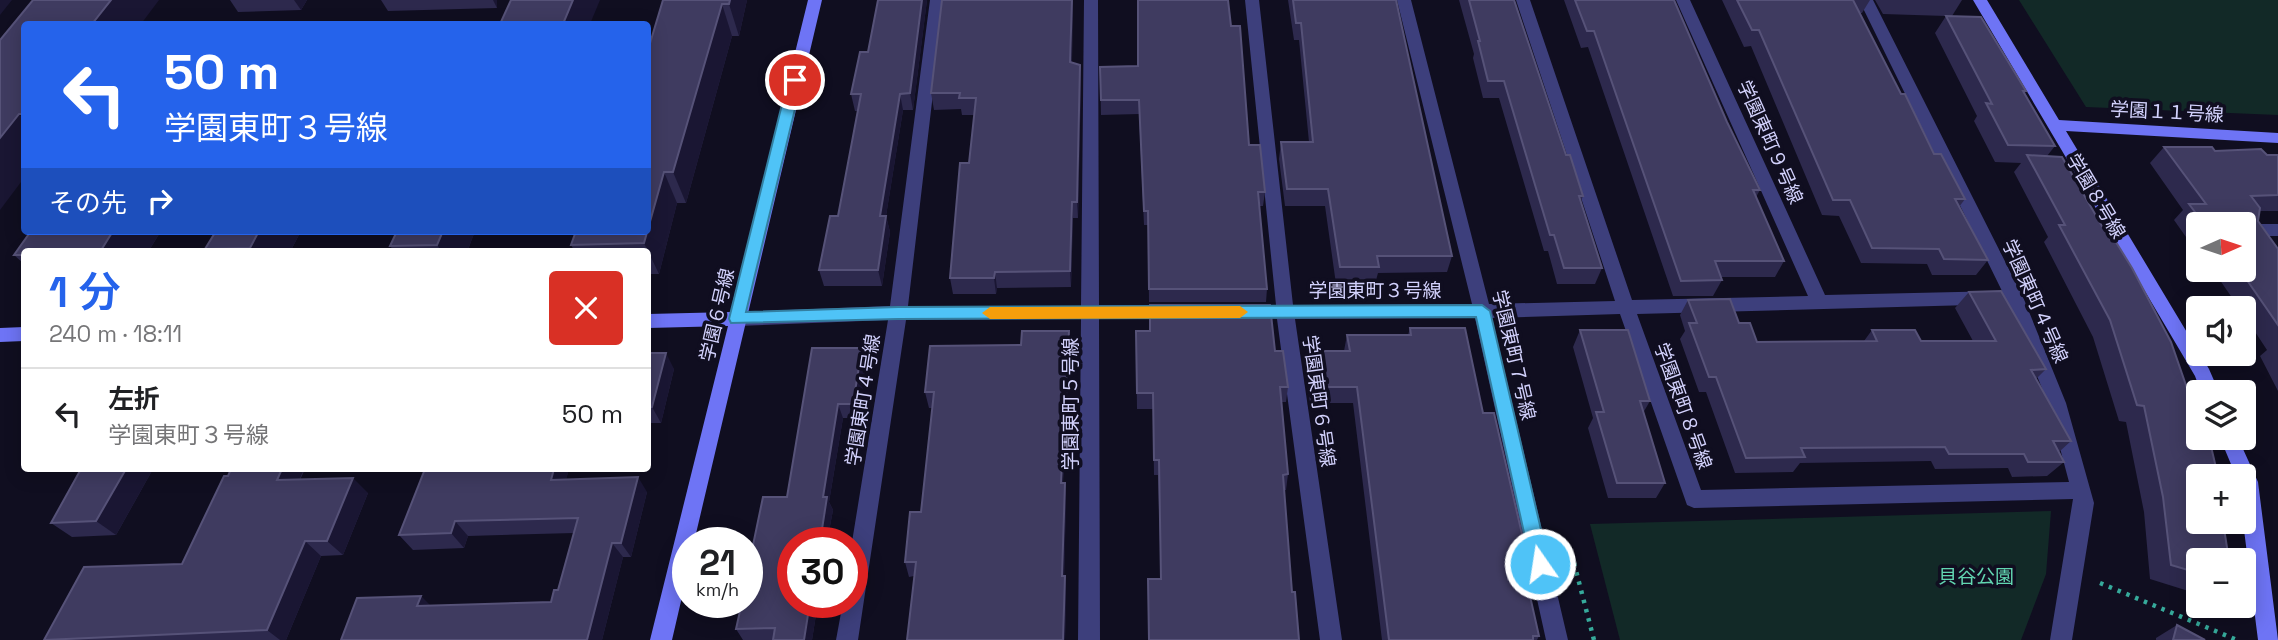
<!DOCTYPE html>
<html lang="ja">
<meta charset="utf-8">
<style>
:root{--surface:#fff;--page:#f2f2f2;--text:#202124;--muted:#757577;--line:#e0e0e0;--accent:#2563eb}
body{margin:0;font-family:"Space Grotesk","Noto Sans JP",sans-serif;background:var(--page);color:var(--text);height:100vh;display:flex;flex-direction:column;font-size:26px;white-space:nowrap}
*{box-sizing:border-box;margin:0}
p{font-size:23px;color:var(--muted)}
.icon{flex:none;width:38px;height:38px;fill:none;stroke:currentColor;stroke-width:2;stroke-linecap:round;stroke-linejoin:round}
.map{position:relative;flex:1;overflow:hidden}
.panel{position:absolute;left:21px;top:248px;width:630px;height:224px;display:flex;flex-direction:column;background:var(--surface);border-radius:7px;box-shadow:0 4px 18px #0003}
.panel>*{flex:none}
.guide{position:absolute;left:21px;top:21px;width:630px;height:214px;border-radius:7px;box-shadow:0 4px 18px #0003;background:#2563eb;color:#fff;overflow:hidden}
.needle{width:46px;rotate:87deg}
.fabs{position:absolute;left:2186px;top:212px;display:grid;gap:14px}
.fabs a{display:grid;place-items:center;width:70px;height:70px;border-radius:7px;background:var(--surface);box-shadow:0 4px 18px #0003;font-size:35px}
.speed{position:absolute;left:672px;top:527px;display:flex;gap:14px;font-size:35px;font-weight:700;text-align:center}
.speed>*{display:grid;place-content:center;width:91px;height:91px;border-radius:50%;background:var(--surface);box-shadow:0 4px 18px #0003;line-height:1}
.speed small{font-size:18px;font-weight:400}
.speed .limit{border:10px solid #d22;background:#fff;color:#111}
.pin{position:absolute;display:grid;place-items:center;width:60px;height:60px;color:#fff;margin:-30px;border:4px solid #fff;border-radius:50%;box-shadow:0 2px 7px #0007}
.me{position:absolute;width:77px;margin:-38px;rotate:347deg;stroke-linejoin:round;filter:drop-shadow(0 0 5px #0008)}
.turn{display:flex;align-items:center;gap:24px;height:147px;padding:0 28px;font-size:32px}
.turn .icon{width:91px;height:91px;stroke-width:2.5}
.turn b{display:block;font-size:49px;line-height:60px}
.then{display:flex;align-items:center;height:66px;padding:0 28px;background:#0003;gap:14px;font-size:26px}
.round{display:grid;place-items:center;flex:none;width:74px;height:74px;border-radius:7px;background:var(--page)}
.head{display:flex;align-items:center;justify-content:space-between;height:119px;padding:0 28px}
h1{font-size:42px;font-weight:600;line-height:52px;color:var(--accent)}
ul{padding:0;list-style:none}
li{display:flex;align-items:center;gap:21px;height:91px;padding:0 28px;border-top:2px solid var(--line)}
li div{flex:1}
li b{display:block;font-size:26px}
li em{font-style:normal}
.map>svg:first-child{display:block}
</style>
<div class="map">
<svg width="2278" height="640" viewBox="0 0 2278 640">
<rect width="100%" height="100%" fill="#100e20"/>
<g fill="#122927">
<path d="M2019,0H2278V115L2086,107Z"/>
<path d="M2051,511L2046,574L2021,640H1620L1590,524Z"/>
</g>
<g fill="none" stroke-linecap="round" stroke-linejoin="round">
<g stroke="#36aa9b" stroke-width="4.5" stroke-dasharray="3.5 6" stroke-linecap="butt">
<path d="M1574,563L1594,640"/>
<path d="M2100,583L2237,640"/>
</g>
<g fill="#3d3f7c" fill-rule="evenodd">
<path d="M930,0H944L908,306H1081L1084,0H1098L1099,305H1174L1180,307L1183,312L1180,317L1174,319H1099L1100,640H1078L1081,319L906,320L858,640H836L843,602H852V542L888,320L737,326L731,324L728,319L731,314L737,312L890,306Z"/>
<path d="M1245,0H1259L1293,305L1472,304L1397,0H1411L1489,304L1615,301L1516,0H1530L1632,300L1808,296L1676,0H1690L1825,295L2002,291L1859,0H1873L2023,297L2066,403L2094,503L2072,640H2050L2073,499L1694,508L1687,505L1620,314L1492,318L1568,640H1546L1475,318L1295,319L1342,640H1320L1277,319L1241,317L1238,312L1241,307L1276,305ZM2008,304L2048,403L2069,482L1701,490L1637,314Z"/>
<path d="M2249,224H2278V236H2262L2278,259V278L2272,277L2244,235V226Z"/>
</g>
<g fill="#6e74f5" fill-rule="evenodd">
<path d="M808,0H822L694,542H688V571L672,640H650L728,326L648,328V314L731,312Z"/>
<path d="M1973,0H1987L2059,120L2278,133V143L2066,131L2209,369L2219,392H2201L2195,376Z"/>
<path d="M24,327V341L0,342V328Z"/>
<path d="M2220,438H2238L2258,482L2278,640H2258L2243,522L2244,476H2236Z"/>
</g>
</g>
<g fill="#2d294d">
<path d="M230,0H307L301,10L238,12Z"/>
<path d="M381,0H497V8L388,11Z"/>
<path d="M663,0H747L739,36H732L686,203H677L659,274H648V252H575L571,245L648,231Z"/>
<path d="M878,0H927L913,110H903L886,216L890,232L882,286H824L819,270L838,216L858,111H855L851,94L868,52Z"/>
<path d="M942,0H1073L1072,62L1081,81L1078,218H1073L1071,287L997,288L996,294H953L950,278L969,163L974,115H962L961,109L934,110L931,93Z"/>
<path d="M1288,0H1396L1452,256L1447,272L1378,273L1375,284H1336L1325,206H1285L1279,159L1281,142H1309L1299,40H1294Z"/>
<path d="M1459,0H1514L1566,155L1583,196L1581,201L1602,268L1595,284H1557L1548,251H1544L1499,98H1483L1473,58L1474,54Z"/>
<path d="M1564,0H1674L1727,122L1760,190L1756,197L1784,261L1775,277H1721L1722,280L1713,296H1673L1588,47L1581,48Z"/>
<path d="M1722,0H1870L1862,13H1859L1901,94L1934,154L1965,199L1959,207L1988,260L1976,275H1932L1927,264L1861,263L1839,216L1822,215L1751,46L1744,47Z"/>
<path d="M1875,0H1962L1952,16L2026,91L2025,93L2055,146L2047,156L2062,157L2198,560V594L2150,579L2144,512L2126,422L2119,421L2093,337L2044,242L2048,237L2014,172L2021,163L1995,162L1974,121L1977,116L1935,33L1946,16L1883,14Z"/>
<path d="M1231,26L1249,145L1265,192L1263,206H1259L1267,289L1266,302H1149L1148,225H1144L1139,114L1101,115L1100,67L1138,66Z"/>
<path d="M2164,147L2267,155H2278V211H2260L2258,221L2278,249V391L2260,356L2267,350L2244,315V308H2239L2213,270H2244V224H2198V254L2174,220L2183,210L2150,163Z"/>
<path d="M31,231H161L148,252H24V264L14,255Z"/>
<path d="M216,231H301L290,252H207L205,249Z"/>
<path d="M397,231H475L467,252H395L390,246Z"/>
<path d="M1969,292L2046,369L2036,379L2071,441L2059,452L2064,462L2047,476L2012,477L2008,468L1935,469L1931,461L1800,463L1793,472L1735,473L1706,392H1699L1680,339L1685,331L1680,315L1688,300L1739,323L1757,342L1864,341L1872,330L1921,341H1973L1955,308Z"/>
<path d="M1410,328L1483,413L1525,547L1521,556L1539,636L1537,640H1382L1353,403H1310L1305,367L1308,351H1344L1347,335H1408Z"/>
<path d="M1580,330L1650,401L1643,413L1665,483L1656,498H1608L1588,428L1593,418L1573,347Z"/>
<path d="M1069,331L1070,347L1063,483H1065L1066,498L1064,576L1066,590L1065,640H907L914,576L909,577L905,562L921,512L933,408H929L925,392L1021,345Z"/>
<path d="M1136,331L1275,351L1288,387L1286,402H1282L1288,474L1286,490H1284L1161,579L1158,475H1154L1153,409H1137Z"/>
<path d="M862,348L866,362L858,418H843L829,502L833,510L827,542H793L818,602L812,640H743L736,629L787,497Z"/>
<path d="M648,353L674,369L661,423H648Z"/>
<path d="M81,469H153L116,535L72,537L51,523Z"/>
<path d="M231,469H305L300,480L368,493L343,555L321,556L286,640H44L182,564Z"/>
<path d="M425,469H569L566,479L647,492L631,557H623L602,640L431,606L551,602L558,590L574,533L468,536L464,548L413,550L399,535Z"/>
<path d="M2177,625L2205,640H2156V638Z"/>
</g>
<g fill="#1a1633">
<path d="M0,0H12L0,15Z"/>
<path d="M111,0H159L141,24H92Z"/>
<path d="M294,0H307L301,10Z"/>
<path d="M493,0H497V8Z"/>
<path d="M573,0H600L590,24H563Z"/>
<path d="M730,0H747L739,36L729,4Z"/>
<path d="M922,0H927L913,110L910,93Z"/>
<path d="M1072,0H1073L1071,79L1070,62Z"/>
<path d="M722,4L732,36L686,203L673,172Z"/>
<path d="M1080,65L1081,81L1078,218L1077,202Z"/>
<path d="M900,94L903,110L886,216L890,232L882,286L878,270L880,216Z"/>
<path d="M19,114L24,120V178L0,210V138Z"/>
<path d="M664,172L677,203L659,274L644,243Z"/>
<path d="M1072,202L1073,218L1071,287L1070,271Z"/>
<path d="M113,231H161L148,252H100Z"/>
<path d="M259,231H301L290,252H253L250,248Z"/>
<path d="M443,231H475L467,252H442L437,245Z"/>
<path d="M995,272L997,288L996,294L994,278Z"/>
<path d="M1069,331L1070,347L1062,498L1061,483Z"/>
<path d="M862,348L866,362L858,418L853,404Z"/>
<path d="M666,353L674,369L661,423L652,407Z"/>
<path d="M838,404L843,418L829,502L833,510L827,542H820L823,497Z"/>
<path d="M126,469H153L116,535L96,521Z"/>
<path d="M282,469H304L293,495L277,480Z"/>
<path d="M554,469H569L562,495L551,480Z"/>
<path d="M638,477L647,492L631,557L621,543Z"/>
<path d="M353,478L368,493L343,555L327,541Z"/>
<path d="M1065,483L1066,498L1064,590L1062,576Z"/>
<path d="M455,521L468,536L464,548L451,533Z"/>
<path d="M305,541L321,556L286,640H280L267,630Z"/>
<path d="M612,543L623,557L602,640H587Z"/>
<path d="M1065,576L1066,590L1065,640H1063Z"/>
<path d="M421,596L435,610L417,606Z"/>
<path d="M810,602H818L812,640H804Z"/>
</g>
<g fill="#3f3b60" stroke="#565278" stroke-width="2">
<path d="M33,0H111L92,24H24V113L23,114H19L0,138V40Z"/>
<path d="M511,0H573L563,24H500Z"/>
<path d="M663,0H730L729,4H722L673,172H664L644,243L571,245L576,231H648V50Z"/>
<path d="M878,0H922L910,93L900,94L880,216H886L878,270H819L830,216H838L861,94H851L860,52H868Z"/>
<path d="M942,0H1072L1070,62L1080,65L1077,202H1072L1070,271L995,272L994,278H950L960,163H969L976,98H959L960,93H931Z"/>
<path d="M1138,0H1228L1231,26H1240L1249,145H1260L1265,192H1258L1267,289H1149L1148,211H1144L1139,100H1101L1100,67L1138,66Z"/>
<path d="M1293,0H1396L1452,256H1377L1379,267H1340L1328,189H1287L1281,142H1313L1301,23H1296Z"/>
<path d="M1469,0H1514L1566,155H1570L1583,196H1579L1602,268H1564L1554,235H1550L1504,81H1488L1478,41H1480Z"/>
<path d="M1575,0H1674L1727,122L1760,190H1753L1784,261H1715L1722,280L1681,281L1594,31H1587Z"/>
<path d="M1737,0H1853L1901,94H1905L1934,154H1941L1965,199H1955L1988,260L1944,259L1939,249L1872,248L1850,200H1833L1759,30H1752Z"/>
<path d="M1946,16L1981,17L2026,91H2023L2055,146L2008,145L1986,103L1992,104Z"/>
<path d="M2164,147H2212L2215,151L2261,149L2267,155H2278V195L2251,196L2260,208L2258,221L2278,249V325L2240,270H2244V224H2204L2189,204H2206Z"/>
<path d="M2027,155L2062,157L2102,226H2106L2132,268L2171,342L2198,420V438H2209L2218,476H2198V522H2223L2229,560H2198V573L2171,565L2163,497L2144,406L2137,405L2110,320L2059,225H2065Z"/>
<path d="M31,231H113L100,252H24V255H14Z"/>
<path d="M216,231H259L250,248L205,249Z"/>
<path d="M397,231H443L437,245L390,246Z"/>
<path d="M2001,291L2046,369L2031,370L2071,441H2053L2064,462H2028L2024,454H1949L1945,447L1801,448L1805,457L1746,458L1716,377H1709L1689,323H1697L1688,300L1730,299L1739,323H1750L1757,342L1877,341L1872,330H1915L1921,341H1996L1969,292Z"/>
<path d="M1150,305H1270L1275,351H1283L1288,387H1280L1288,474L1283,475L1292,592H1295L1299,640H1149L1148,579H1161L1159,460H1154L1153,393H1137L1136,331H1150Z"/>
<path d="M1410,328H1465L1483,413H1494L1525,547H1519L1539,636H1533V640H1389L1357,387H1313L1308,351H1350L1347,335H1411Z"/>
<path d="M1580,330H1628L1650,401H1640L1665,483H1617L1596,412H1604Z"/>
<path d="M1022,331H1069L1061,483H1065L1062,576H1065L1063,640H907L916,562H905L910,512H921L934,392H925L930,346L1021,345Z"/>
<path d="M812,348H862L853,404H838L823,497H827L820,542H793V602H810L804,640H773L775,628L736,629L742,602H747V574L763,497H787Z"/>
<path d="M648,353H666L652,407L648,408Z"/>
<path d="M81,469H126L96,521L51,523Z"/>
<path d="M231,469H282L277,480L353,478L327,541H305L267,630L44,640L84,567L182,564L224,476H228Z"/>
<path d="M425,469H554L551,480L638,477L621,543H612L587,640H341L357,598L421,596L417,606L551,602L554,590H558L578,518L455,521L451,533L399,535Z"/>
<path d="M2177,625L2205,640H2173Z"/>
</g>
<path fill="#4fc3f7" stroke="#337fa1" stroke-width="2" d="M795,75L802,80L746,312L898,307L1482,305L1490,311L1549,564L1547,570L1540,572L1533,570L1531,564L1476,317L898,319L731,323L729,319L788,80Z"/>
<path fill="#f59e0b" d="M1240,306L1248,312L1240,318L990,319L982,313L990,307Z"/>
<g text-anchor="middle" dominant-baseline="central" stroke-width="7" stroke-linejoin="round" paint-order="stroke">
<g font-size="19" fill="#d2d1fc" stroke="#100e20">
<text transform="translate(2167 112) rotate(3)">学園１１号線</text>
<text transform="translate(1770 142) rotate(66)">学園東町９号線</text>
<text transform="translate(2096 196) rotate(59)">学園８号線</text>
<text x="1375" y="290">学園東町３号線</text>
<text transform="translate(2035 301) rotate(66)">学園東町４号線</text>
<text transform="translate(717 315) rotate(-77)">学園６号線</text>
<text transform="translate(1514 355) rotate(77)">学園東町７号線</text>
<text transform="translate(863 400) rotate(-81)">学園東町４号線</text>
<text transform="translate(1319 401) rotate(82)">学園東町６号線</text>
<text transform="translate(1070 404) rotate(-90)">学園東町５号線</text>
<text transform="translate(1683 406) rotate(70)">学園東町８号線</text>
</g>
<g font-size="19" fill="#62d6b1" stroke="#100e20">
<text x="1976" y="576">貝谷公園</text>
</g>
</g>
</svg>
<div class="fabs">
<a><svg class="needle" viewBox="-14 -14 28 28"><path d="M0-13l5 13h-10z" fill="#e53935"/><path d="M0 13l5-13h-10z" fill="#757577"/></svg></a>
<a><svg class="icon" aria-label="sound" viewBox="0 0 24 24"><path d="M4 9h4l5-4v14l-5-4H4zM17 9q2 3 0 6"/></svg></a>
<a><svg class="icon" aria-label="layers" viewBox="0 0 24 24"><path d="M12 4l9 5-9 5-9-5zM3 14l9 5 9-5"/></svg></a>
<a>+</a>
<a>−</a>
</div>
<div class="speed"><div>21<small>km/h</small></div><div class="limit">30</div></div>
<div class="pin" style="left:795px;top:80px;background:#d93025"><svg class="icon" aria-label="arrive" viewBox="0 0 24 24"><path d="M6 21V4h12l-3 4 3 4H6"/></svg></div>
<svg class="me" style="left:1540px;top:564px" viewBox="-20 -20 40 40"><circle r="17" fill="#4fc3f7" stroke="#fff" stroke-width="3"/><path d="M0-11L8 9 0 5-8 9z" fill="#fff"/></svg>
<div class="guide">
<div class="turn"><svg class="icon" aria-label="left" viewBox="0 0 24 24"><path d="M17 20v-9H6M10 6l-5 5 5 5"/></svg><div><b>50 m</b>学園東町３号線</div></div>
<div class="then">その先<svg class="icon" aria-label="right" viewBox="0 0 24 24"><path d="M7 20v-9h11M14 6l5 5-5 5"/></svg></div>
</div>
<section class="panel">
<div class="head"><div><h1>1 分</h1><p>240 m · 18:11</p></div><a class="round" style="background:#d93025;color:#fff"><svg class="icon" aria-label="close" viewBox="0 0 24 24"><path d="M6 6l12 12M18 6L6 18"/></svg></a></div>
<ul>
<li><svg class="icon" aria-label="left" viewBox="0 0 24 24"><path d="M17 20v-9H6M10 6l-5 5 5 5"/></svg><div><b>左折</b><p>学園東町３号線</p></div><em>50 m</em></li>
</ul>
</section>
</div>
